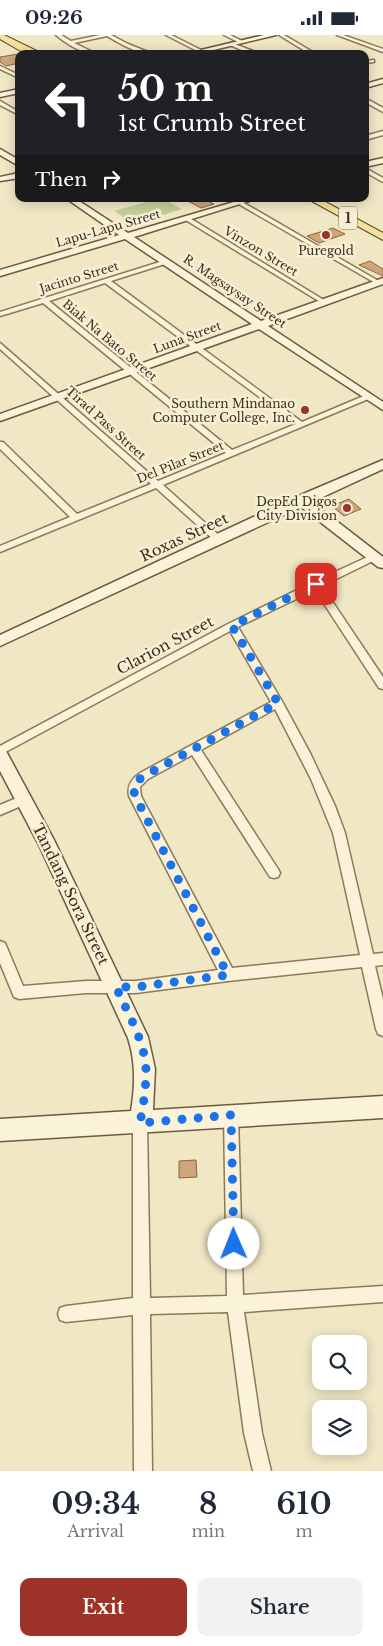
<!DOCTYPE html>
<style>
:root{--surface:#fff;--page:#f2f2f3;--text:#1f2937;--muted:#747a83;--accent:#9d3228}
body{margin:0;font-family:"Libre Baskerville",serif;background:var(--page);color:var(--text);height:100vh;display:flex;flex-direction:column;font-size:19px;white-space:nowrap}
*{box-sizing:border-box;margin:0}
p{font-size:16px;color:var(--muted)}
.icon{flex:none;width:28px;height:28px;fill:none;stroke:currentColor;stroke-width:2;stroke-linecap:round;stroke-linejoin:round}
.map{position:relative;height:1436px;overflow:hidden}
.sheet{display:flex;flex-direction:column;background:var(--surface);flex:1}
.sheet>*{flex:none}
.top-card{position:absolute;left:15px;top:15px;width:354px;height:152px;border-radius:10px;box-shadow:0 2px 12px #0003;background:#202124;color:#fff;overflow:hidden}
.buttons{position:absolute;left:312px;top:1300px;display:grid;gap:10px}
.buttons a{display:grid;place-items:center;width:55px;height:55px;border-radius:10px;background:var(--surface);box-shadow:0 2px 12px #0003;font-size:25px}
.pin{position:absolute;display:grid;place-items:center;width:42px;height:42px;color:#fff;margin:-21px;border-radius:10px;box-shadow:0 2px 8px #0006}
.me{position:absolute;width:55px;margin:-28px;rotate:359deg;stroke-linejoin:round;filter:drop-shadow(0 0 4px #0008)}
.turn{display:flex;align-items:center;gap:18px;height:105px;padding:0 20px;font-size:22px}
.turn .icon{width:65px;height:65px;stroke-width:2.5}
.turn b{display:block;font-size:35px;line-height:42px}
.then{display:flex;align-items:center;height:48px;padding:0 20px;background:#0003;gap:10px;font-size:19px}
.eta{display:flex;justify-content:space-evenly;align-items:center;height:85px;text-align:center}
.eta b{font-size:30px;font-weight:600;line-height:35px}
.primary-button{display:flex;gap:10px;margin-top:auto;padding:10px 20px}
.primary-button a{flex:1;height:58px;border-radius:10px;background:var(--accent);color:#fff;font-size:20px;font-weight:600;line-height:58px;text-align:center}
.primary-button a+a{background:var(--page);color:var(--text)}
.status{display:flex;justify-content:space-between;align-items:center;height:35px;padding:0 25px;background:var(--surface);direction:ltr}
.status svg{height:14px;fill:currentColor}
.map>svg:first-child{display:block}
</style>
<div class="status"><b>09:26</b><svg viewBox="0 0 49 12"><path d="M0 12V9h3v3zM5 12V6h3v6zM10 12V3h3v9zM15 12V0h3v12zM26 1h20v11H26zM47 4h2v5h-2z"/></svg></div>
<div class="map">
<svg width="383" height="1436" viewBox="0 0 383 1436">
<rect width="100%" height="100%" fill="#f0e7c5"/>
<path fill="#c3cf98" d="M157,164H163L182,174L134,189L114,176Z"/>
<g fill="#cfa57a" stroke="#8c653f">
<path d="M19,19V28L6,31L0,27V22Z"/>
<path d="M184,164H204L214,169L201,173Z"/>
<path d="M333,193L345,199L319,208L307,201Z"/>
<path d="M370,226L383,234V241L359,230Z"/>
<path d="M349,464L361,474L344,481L332,471Z"/>
<path d="M196,1125L197,1142L179,1143V1126Z"/>
</g>
<g fill="none" stroke-linecap="round" stroke-linejoin="round">
<g stroke="#8c795a" stroke-width="3">
<g id="street">
<path d="M56,0H61L71,6L100,0H111L128,9L153,19C137,19 121,9 107,1L74,8L97,19C82,19 67,9 56,0Z"/>
<path d="M166,0H171L203,16L199,17Z"/>
<path d="M224,0H230L244,7L240,8Z"/>
<path d="M279,0H284L316,19H310Z"/>
<path d="M337,0H343L383,14V17Z"/>
<path d="M232,8L258,18V19H251L230,10Z"/>
<path d="M374,25V27L365,28V26Z"/>
<path d="M0,31L19,40V43L0,34Z"/>
<path d="M365,63L383,73V77L365,67Z"/>
<path d="M0,66L19,77V80L0,70Z"/>
<path d="M383,96V100L365,105V101Z"/>
<path d="M365,133L383,143V147L365,137Z"/>
<path d="M230,164H237L382,248L377,249Z"/>
<path d="M184,182H188L327,267L322,268L184,184Z"/>
<path d="M166,225L169,227L168,228L111,246L302,387L366,360L373,362L163,450L221,502V506H215L156,453L0,517V511L70,482L0,414V407H3L77,479L151,449L0,314V308L158,446L226,418L43,268L0,281V277ZM105,248L296,389L232,415L49,266Z"/>
<path d="M374,519L379,522L377,524L322,551L383,642V654L379,653L315,555L238,592L283,668L310,718L335,771L345,798L373,919L383,918V930L375,931L383,964V1001L378,999L376,994L362,932L228,946L136,958H86L19,964L14,962L0,928V906L5,908L23,951L86,946H136L218,935L129,761C127,751 131,744 140,738L271,667L230,596L0,720V711L228,589L313,547ZM275,674L311,744L333,798L360,920L232,933L141,761L140,752L148,744L192,720L270,842L274,843L278,842L280,838L278,834L201,715Z"/>
<path d="M24,760L28,762L30,765L28,768L0,780V770Z"/>
<path d="M231,1073L236,1075L238,1080L243,1260L383,1251V1267L244,1277L262,1398L271,1436H253L244,1398L228,1277L150,1279L152,1436H134L133,1280L66,1287L60,1285L58,1279L60,1273L66,1271L133,1263V1088L135,1083L140,1081L145,1083L147,1088L150,1263L227,1261L224,1080L226,1075Z"/>
</g>
</g>
<g stroke="#6e5a3d" stroke-width="3">
<g id="secondary">
<path d="M264,0H276L197,19H184Z"/>
<path d="M383,44V48L365,53V49Z"/>
<path d="M19,54V58L0,62V58Z"/>
<path d="M0,114L19,125V131L0,120Z"/>
<path d="M383,123V128L365,132V127Z"/>
<path d="M19,138V143L0,146V142Z"/>
<path d="M67,164H76L128,198L244,164H256L134,202L261,286L383,243V249L268,291L383,367V375L259,294L0,386V379L252,289L125,204L0,241V235L119,200Z"/>
<path d="M383,425V434L312,467L383,522V533L378,532L301,472L0,611V600L296,462Z"/>
<path d="M0,714L6,716L54,805L148,1002L155,1034L153,1075L383,1061V1083L0,1106V1084L131,1076C135,1051 136,1028 128,1003L40,812L0,736Z"/>
</g>
</g>
<g stroke="#5a472f" stroke-width="2">
<g id="primary">
<path d="M0,0H4L43,19L24,18L0,4Z"/>
<path d="M308,164H320L383,198V205Z"/>
</g>
</g>
<use href="#street" fill="#faf3d9" fill-rule="evenodd"/>
<use href="#secondary" fill="#faf3d9" fill-rule="evenodd"/>
<use href="#primary" fill="#f4e19c" fill-rule="evenodd"/>
</g>
<g fill="none" stroke-linecap="round" stroke-linejoin="round">
<path stroke="#1a73e8" stroke-width="9" stroke-dasharray="0 16.2" d="M234,1209L231,1080L140,1088C143,1072 146,1054 146,1037C146,1008 128,979 116,952H136L228,940L135,761C132,751 136,746 144,741L278,668L232,591L316,549"/>
</g>
<g fill="#9d3228" stroke="#f7f0d5" stroke-width="2">
<circle cx="326" cy="200" r="5"/>
<circle cx="305" cy="375" r="5"/>
<circle cx="347" cy="473" r="5"/>
</g>
<g text-anchor="middle" dominant-baseline="central" stroke-width="5" stroke-linejoin="round" paint-order="stroke">
<g font-size="12" fill="#3b2f1f" stroke="#f7f0d5">
<text transform="translate(108 193) rotate(-16)">Lapu-Lapu Street</text>
<text transform="translate(261 216) rotate(31)">Vinzon Street</text>
<text transform="translate(79 242) rotate(-17)">Jacinto Street</text>
<text transform="translate(235 256) rotate(34)">R. Magsaysay Street</text>
<text transform="translate(187 302) rotate(-20)">Luna Street</text>
<text transform="translate(110 305) rotate(40)">Biak Na Bato Street</text>
<text transform="translate(106 388) rotate(42)">Tirad Pass Street</text>
<text transform="translate(180 427) rotate(-22)">Del Pilar Street</text>
</g>
<g font-size="12" fill="#3b2f1f" stroke="#f7f0d5" text-anchor="end">
<text x="326" y="215" text-anchor="middle">Puregold</text>
<text x="295" y="368">Southern Mindanao<tspan x="295" dy="14">Computer College, Inc.</tspan></text>
<text x="337" y="466">DepEd Digos<tspan x="337" dy="14">City Division</tspan></text>
</g>
<rect fill="#f7f0d5" stroke="#736956" stroke-width="1" x="339" y="171.5" width="18" height="23" rx="4"/>
<g font-size="14" font-weight="bold" fill="#3b2f1f">
<text x="348" y="183">1</text>
</g>
<g font-size="15" fill="#3b2f1f" stroke="#f7f0d5">
<text transform="translate(184 502) rotate(-25)">Roxas Street</text>
<text transform="translate(165 610) rotate(-28)">Clarion Street</text>
<text transform="translate(71 859) rotate(64)">Tandang Sora Street</text>
</g>
</g>
</svg>
<div class="buttons">
<a><svg class="icon" aria-label="search" viewBox="0 0 24 24"><circle cx="10" cy="10" r="6"/><path d="M15 15l6 6"/></svg></a>
<a><svg class="icon" aria-label="layers" viewBox="0 0 24 24"><path d="M12 4l9 5-9 5-9-5zM3 14l9 5 9-5"/></svg></a>
</div>
<div class="pin" style="left:316px;top:549px;background:#d93025"><svg class="icon" aria-label="arrive" viewBox="0 0 24 24"><path d="M6 21V4h12l-3 4 3 4H6"/></svg></div>
<svg class="me" style="left:234px;top:1209px" viewBox="-20 -20 40 40"><circle r="19" fill="#fff"/><path d="M0-13L10 11 0 6-10 11z" fill="#1a73e8"/></svg>
<div class="top-card">
<div class="turn"><svg class="icon" aria-label="left" viewBox="0 0 24 24"><path d="M17 20v-9H6M10 6l-5 5 5 5"/></svg><div><b>50 m</b>1st Crumb Street</div></div>
<div class="then">Then<svg class="icon" aria-label="right" viewBox="0 0 24 24"><path d="M7 20v-9h11M14 6l5 5-5 5"/></svg></div>
</div>
</div>
<section class="sheet">
<div class="eta">
<div><b>09:34</b><p>Arrival</p></div>
<div><b>8</b><p>min</p></div>
<div><b>610</b><p>m</p></div>
</div>
<div class="primary-button"><a>Exit</a><a>Share</a></div>
</section>
